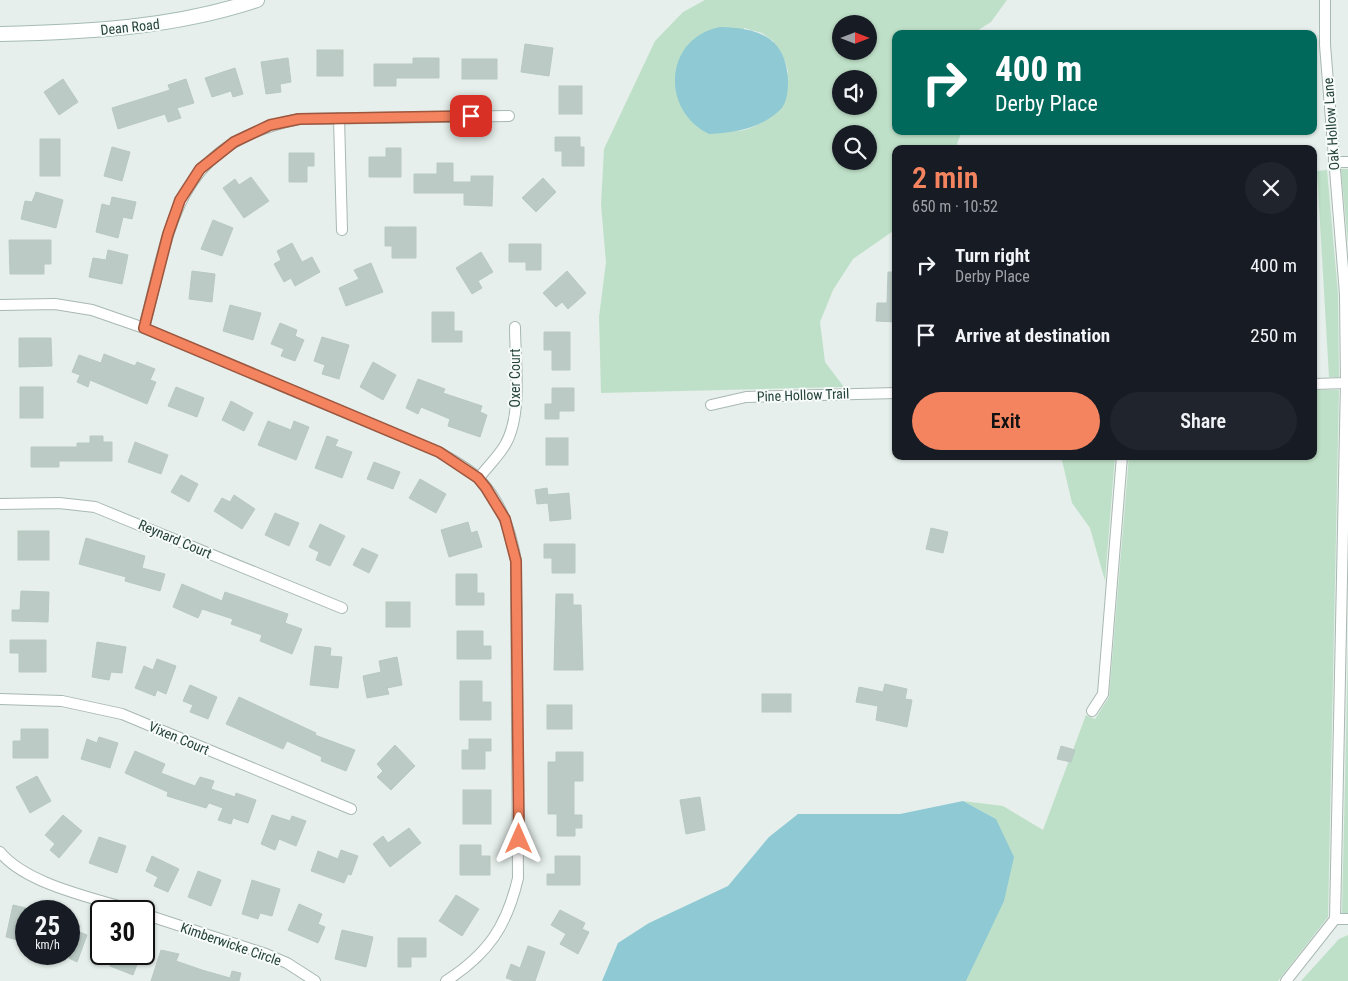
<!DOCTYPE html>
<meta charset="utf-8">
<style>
:root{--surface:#171b24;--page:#20242c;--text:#f1f3f6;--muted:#9ea1a6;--accent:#f4845f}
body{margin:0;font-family:"Roboto Condensed",sans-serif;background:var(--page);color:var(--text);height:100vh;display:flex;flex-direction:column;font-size:19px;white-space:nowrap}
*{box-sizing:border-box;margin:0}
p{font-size:16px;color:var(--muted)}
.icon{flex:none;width:28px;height:28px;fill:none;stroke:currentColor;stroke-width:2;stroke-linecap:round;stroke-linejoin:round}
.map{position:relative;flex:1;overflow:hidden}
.drawer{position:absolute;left:892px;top:145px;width:425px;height:315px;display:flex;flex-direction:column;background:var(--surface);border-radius:10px;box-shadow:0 1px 4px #0004}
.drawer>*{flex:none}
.guide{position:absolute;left:892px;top:30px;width:425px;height:105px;border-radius:10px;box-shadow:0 1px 4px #0004;background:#00695c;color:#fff;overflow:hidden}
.needle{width:32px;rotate:90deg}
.buttons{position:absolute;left:832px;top:15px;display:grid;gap:10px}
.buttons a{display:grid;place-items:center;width:45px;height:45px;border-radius:50%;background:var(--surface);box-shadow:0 1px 4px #0004;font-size:25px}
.speed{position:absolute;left:15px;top:900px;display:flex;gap:10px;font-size:25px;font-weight:700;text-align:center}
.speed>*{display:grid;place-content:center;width:65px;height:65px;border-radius:50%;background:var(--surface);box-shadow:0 1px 4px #0004;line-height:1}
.speed small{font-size:12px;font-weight:400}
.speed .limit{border:2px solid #111;border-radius:8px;background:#fff;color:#111}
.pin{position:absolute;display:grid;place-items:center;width:42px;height:42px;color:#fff;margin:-21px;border-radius:10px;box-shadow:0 2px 8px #0006}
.me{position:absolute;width:55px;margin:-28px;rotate:0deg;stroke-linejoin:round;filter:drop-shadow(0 0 4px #0008)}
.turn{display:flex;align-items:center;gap:18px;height:105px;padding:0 20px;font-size:22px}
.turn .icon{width:65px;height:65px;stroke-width:2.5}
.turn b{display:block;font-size:35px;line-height:42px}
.round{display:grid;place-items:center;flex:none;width:52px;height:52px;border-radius:26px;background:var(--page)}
.summary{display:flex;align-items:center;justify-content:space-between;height:85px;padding:0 20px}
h1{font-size:30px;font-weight:600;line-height:38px;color:var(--accent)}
.primary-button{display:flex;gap:10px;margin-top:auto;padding:10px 20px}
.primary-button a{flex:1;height:58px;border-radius:30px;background:var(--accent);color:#111;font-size:20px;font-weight:600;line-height:58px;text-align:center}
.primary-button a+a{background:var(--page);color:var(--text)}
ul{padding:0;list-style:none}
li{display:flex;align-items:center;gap:15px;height:70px;padding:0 20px}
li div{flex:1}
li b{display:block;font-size:19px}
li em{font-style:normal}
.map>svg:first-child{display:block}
</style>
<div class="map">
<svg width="1348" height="981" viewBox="0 0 1348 981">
<rect width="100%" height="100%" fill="#e6efeb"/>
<g fill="#bfe0c8" fill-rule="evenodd">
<path d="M705,0H1007L991,22L972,34H896V131H962L955,149H896V229L853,259L833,290L820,322L825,362L844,387L601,393L599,317L606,262L601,205L604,149L655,41L683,12ZM841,24H869V51H841ZM744,28L762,33L773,41L785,61L788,71L781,109C767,119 749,134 732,130ZM841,79H869V106H841ZM841,134H869V161H841Z"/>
<path d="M1341,169H1348V244Z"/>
<path d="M1327,170L1338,294L1339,377H1329L1317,171Z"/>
<path d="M1314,390H1339L1328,917L1278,981H966L973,966L996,819L963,801L1003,806L1043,830L1086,715L1095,719L1109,697L1129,456H1314Z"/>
<path d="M1061,456H1115L1105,581L1090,528L1072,503Z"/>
<path d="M1348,649V913H1342Z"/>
<path d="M1348,935V981H1301L1339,939Z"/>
</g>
<g fill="#8ec9d4">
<path d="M720,27C759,28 786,37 788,81C788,91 787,103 780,110C760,129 734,133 709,134C660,110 664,38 720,27Z"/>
<path d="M963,801L996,819L1014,857L1004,901L966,981H602L618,943L649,923L728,886L769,837L798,814H900Z"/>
</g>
<g fill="#bbcac4" stroke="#b8c9c2">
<path d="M525,44L553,48L549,76L521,72Z"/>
<rect x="317" y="50" width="26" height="26"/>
<path d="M288,58L291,82L280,84L281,92L266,94L261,62Z"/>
<path d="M413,58H439V78H396V86H374V64H413Z"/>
<rect x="462" y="59" width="35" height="20"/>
<path d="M235,68L243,94L233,97L231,91L212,97L205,78Z"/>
<path d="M63,79L78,102L59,115L44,92Z"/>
<path d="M186,79L194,103L177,108L181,118L168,122L165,114L118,129L112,108L170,90L168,85Z"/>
<rect x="559" y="86" width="23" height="28"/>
<path d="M555,137H580V147H584V166H562V151H555Z"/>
<rect x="40" y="139" width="20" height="37"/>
<path d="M112,147L130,152L122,181L104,176Z"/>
<path d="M386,148H401V177H369V157H386Z"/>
<path d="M289,153H314V166H307V182H289Z"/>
<path d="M437,163H453V182H471V176H493L492,206L464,205V193H414V174H437Z"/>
<path d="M251,177L269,201L244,218L223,188L235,179L239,185Z"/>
<path d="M543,178L556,192L536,212L522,198Z"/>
<path d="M36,192L63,200L56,228L21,219L25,201L32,202Z"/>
<path d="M112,197L136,202L132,219L123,217L118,238L96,232L102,204L110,206Z"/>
<path d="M213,220L233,228L222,256L201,249Z"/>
<path d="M385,227H416V258H392V246H385Z"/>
<path d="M9,240H51V264H44V274H10Z"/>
<path d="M292,243L302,262L312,257L320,272L295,286L291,278L284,282L274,264L281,260L277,251Z"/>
<path d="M509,244H541V270H526V262H509Z"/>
<path d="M108,250L128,255L122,284L89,277L93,258L106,260Z"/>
<path d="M481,252L493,272L478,281L482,288L472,294L456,268Z"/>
<path d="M371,263L383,292L346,306L339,288L359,279L354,270Z"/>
<path d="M192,271L215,274L212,302L189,299Z"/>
<path d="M567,271L586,293L568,309L562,302L556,307L543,293Z"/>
<path d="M888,272H896V322L876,321L877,303H887Z"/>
<path d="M230,305L261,313L253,340L223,331Z"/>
<path d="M432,312H454V331H462V342H432Z"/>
<path d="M280,323L297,330L295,336L304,340L295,361L281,356L284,349L271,344Z"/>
<path d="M544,332H570V370H552V350H544Z"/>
<path d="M322,337L349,345L339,379L322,374L325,365L314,361Z"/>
<path d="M19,338H51L52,366L19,367Z"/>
<path d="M104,354L135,366L137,362L155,369L150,380L156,382L147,404L90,380L88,387L77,382L80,375L72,372L79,355L101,363Z"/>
<path d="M373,362L396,375L383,400L360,387Z"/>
<path d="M418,379L445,389L443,393L482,406L480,412L487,415L480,437L448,426L450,419L421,407L418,414L406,408Z"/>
<rect x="20" y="387" width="23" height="31"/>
<path d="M176,387L204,398L197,417L168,406Z"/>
<path d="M552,388H574V411H559V419H545V404H552Z"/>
<path d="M231,401L253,413L244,431L222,420Z"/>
<path d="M268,421L291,430L294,421L309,427L296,460L258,445Z"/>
<path d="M90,436H103V442H112V461H59V467H31V447H77V443H90Z"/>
<path d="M327,436L338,440L335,446L352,452L342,478L315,468Z"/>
<rect x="546" y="438" width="22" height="27"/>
<path d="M135,442L168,455L161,474L128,462Z"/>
<path d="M374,462L400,472L393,489L367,479Z"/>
<path d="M181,475L198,484L189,502L171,492Z"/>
<path d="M420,479L446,494L436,513L409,498Z"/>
<path d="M547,488L548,495L569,493L571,519L550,521L548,503L537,504L535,490Z"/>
<path d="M234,495L255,509L242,529L214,511L222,498L230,502Z"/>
<path d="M275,513L299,523L289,546L265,535Z"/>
<path d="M468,522L471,533L477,531L482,547L449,557L441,530Z"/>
<path d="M320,524L345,536L330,566L316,560L319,552L309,547Z"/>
<path d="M931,528L948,532L943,553L926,549Z"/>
<rect x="18" y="531" width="31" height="29"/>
<path d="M86,538L145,556L142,568L165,574L160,591L125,581L126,577L79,564Z"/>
<path d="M544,544H575V573H552V558H544Z"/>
<path d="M362,548L378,555L369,573L353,565Z"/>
<path d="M456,574H477V593H484V605H456Z"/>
<path d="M182,584L222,601L225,592L288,614L285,623L302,629L292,654L260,641L262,635L231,624L233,619L202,609L198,618L173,607Z"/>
<path d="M21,591L49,592L48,622L12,621V610H20Z"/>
<path d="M556,594H573V605H581L583,670H554Z"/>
<rect x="386" y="602" width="24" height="25"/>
<path d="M457,631H483V646H491V659H457Z"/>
<path d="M10,640H46V672H19V653H10Z"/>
<path d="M97,642L126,647L122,673L111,672L109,680L92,677Z"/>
<path d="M315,646L331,648L330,656L342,657L338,688L310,685Z"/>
<path d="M397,657L402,685L387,688L389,694L367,698L363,676L381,672L379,661Z"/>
<path d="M157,659L176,666L166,694L157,690L155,696L135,688L144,666L153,670Z"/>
<path d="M460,681H482V702H491V720H460Z"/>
<path d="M885,684L907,689L905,699L912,700L907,727L876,720L878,706L856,702L859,687L883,692Z"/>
<path d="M190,685L217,697L208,719L190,712L193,705L183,701Z"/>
<rect x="762" y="694" width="29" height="18"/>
<path d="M239,697L316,733L315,735L355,750L346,771L321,761L322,757L287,741L283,749L226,724Z"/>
<rect x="547" y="705" width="25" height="24"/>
<path d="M21,729H48V758H13V741H21Z"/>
<path d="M99,737L118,743L110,768L81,759L87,739L97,743Z"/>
<path d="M469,739H491V751H485V769H462V750H469Z"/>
<path d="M395,745L415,766L391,790L377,777L383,771L377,764Z"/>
<path d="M1061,746L1075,750L1071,762L1057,759Z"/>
<path d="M135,751L165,764L161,773L195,786L200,777L214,781L211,789L235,797L236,793L256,800L248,823L233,818L231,824L218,820L223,808L209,803L206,808L167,796L168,792L125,773Z"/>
<path d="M556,752H583V781H574V815H582V828H575V836H557V814H548V762H556Z"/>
<path d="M37,776L51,801L30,813L16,787Z"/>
<rect x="463" y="790" width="28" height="34"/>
<path d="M700,797L705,830L686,834L680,800Z"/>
<path d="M63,815L82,831L59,858L50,850L55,844L45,835Z"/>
<path d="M272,815L290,821L292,816L306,821L296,846L279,839L275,850L261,844Z"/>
<path d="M409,828L421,843L390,867L373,844L383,836L388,843Z"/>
<path d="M99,837L126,846L117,873L89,863Z"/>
<path d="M460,845H481V856H490V875H460Z"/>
<path d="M341,850L358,856L351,875L348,874L344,883L311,871L318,851L338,859Z"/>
<path d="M152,856L179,869L168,892L154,886L158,877L146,871Z"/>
<path d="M555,856H580V885H547V874H555Z"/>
<path d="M198,871L221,880L211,906L188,897Z"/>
<path d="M252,880L280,889L272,916L260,913L258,919L242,914Z"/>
<path d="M456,895L479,909L462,936L439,921Z"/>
<path d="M299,904L322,914L318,924L325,927L318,943L288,930Z"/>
<path d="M13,905L26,908V942L6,937Z"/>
<path d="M560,910L585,923L582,929L589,932L578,954L560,944L566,934L551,925Z"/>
<path d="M69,921L80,926L77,931L87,935L77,962L69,958Z"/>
<path d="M342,930L373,937L366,967L335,959Z"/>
<path d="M398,938H426V957H411V967H398Z"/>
<path d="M528,946L545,952L535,981H515L506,978L511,964L520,968Z"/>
<path d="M161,950L179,954L176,961L202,970L230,978L232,971L241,973L239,981H151Z"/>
<path d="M115,954H141L133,975L110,966Z"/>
</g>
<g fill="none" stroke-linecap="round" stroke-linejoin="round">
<g stroke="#a8b8b2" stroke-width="12">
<g id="minor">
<path d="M339,118L342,230"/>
<path d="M1334,162H1348"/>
<path d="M0,305L55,304L92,310L144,328L439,452C452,460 467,467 478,478C501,500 511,532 516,561L518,878C507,926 488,954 446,981"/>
<path d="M144,328C171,224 175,144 299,119L509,116"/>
<path d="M1314,384L1346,383"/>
<path d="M711,405L746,397L896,393"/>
<path d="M479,478C487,467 498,457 505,445C523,415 515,361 515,327"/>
<path d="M0,504L59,503L95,507L342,608"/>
<path d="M0,699L62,701L122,714L351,809"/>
<path d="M1092,711L1103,694L1122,456"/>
<path d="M0,852C27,885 95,898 135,911"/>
<path d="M144,914L266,954L287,963L315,981"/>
<path d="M1335,919H1348"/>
<path d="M1286,981L1335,919L1346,383L1345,294L1325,45V0"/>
</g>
</g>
<g stroke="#a4bbb3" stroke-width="16">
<path id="secondary" d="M0,34C88,32 173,28 257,0"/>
</g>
<use href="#minor" stroke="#fff" stroke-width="10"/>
<use href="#secondary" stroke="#fff" stroke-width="14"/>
</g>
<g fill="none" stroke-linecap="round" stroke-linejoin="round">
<g stroke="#9f563e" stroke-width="12">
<path id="route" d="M471,116L299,119L270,125L234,142L200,169L180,200L168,234L144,328L439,452L478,478L486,488L505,519L516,561L519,839"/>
</g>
<use href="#route" stroke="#f4845f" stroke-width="9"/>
</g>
<g text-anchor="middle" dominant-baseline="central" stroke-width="4" stroke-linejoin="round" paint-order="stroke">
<g font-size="14" fill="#24423a" stroke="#f7fbf9">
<text transform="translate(130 27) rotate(-6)">Dean Road</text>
<text transform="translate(1331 124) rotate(-94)">Oak Hollow Lane</text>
<text transform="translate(515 378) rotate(-90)">Oxer Court</text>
<text transform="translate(803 395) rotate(-2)">Pine Hollow Trail</text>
<text transform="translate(175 539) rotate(23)">Reynard Court</text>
<text transform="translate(179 738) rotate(23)">Vixen Court</text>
<text transform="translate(231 944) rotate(19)">Kimberwicke Circle</text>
</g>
</g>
</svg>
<div class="buttons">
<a><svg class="needle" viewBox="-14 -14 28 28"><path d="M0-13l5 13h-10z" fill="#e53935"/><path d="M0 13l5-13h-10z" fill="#9ea1a6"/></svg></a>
<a><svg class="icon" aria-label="sound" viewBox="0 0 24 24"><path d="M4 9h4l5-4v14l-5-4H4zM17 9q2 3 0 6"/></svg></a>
<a><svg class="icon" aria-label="search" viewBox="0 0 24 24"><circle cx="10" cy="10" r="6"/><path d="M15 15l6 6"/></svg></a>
</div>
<div class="speed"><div>25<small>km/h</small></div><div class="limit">30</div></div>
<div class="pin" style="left:471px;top:116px;background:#d93025"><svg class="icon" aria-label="arrive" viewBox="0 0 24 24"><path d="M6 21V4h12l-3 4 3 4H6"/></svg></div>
<svg class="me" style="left:519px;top:839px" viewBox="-20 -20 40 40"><path d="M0-17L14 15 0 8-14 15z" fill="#f4845f" stroke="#fff" stroke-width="4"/></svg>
<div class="guide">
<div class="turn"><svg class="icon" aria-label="right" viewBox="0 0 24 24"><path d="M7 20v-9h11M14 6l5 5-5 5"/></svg><div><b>400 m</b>Derby Place</div></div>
</div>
<section class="drawer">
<div class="summary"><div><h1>2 min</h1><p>650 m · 10:52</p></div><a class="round"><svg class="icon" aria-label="close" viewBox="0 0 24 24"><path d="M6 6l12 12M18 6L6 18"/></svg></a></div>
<ul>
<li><svg class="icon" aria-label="right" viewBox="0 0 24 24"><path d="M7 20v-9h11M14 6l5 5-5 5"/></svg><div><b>Turn right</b><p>Derby Place</p></div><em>400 m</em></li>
<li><svg class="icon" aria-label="arrive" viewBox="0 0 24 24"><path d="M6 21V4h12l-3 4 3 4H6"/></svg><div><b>Arrive at destination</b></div><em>250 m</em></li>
</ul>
<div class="primary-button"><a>Exit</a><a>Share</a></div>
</section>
</div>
